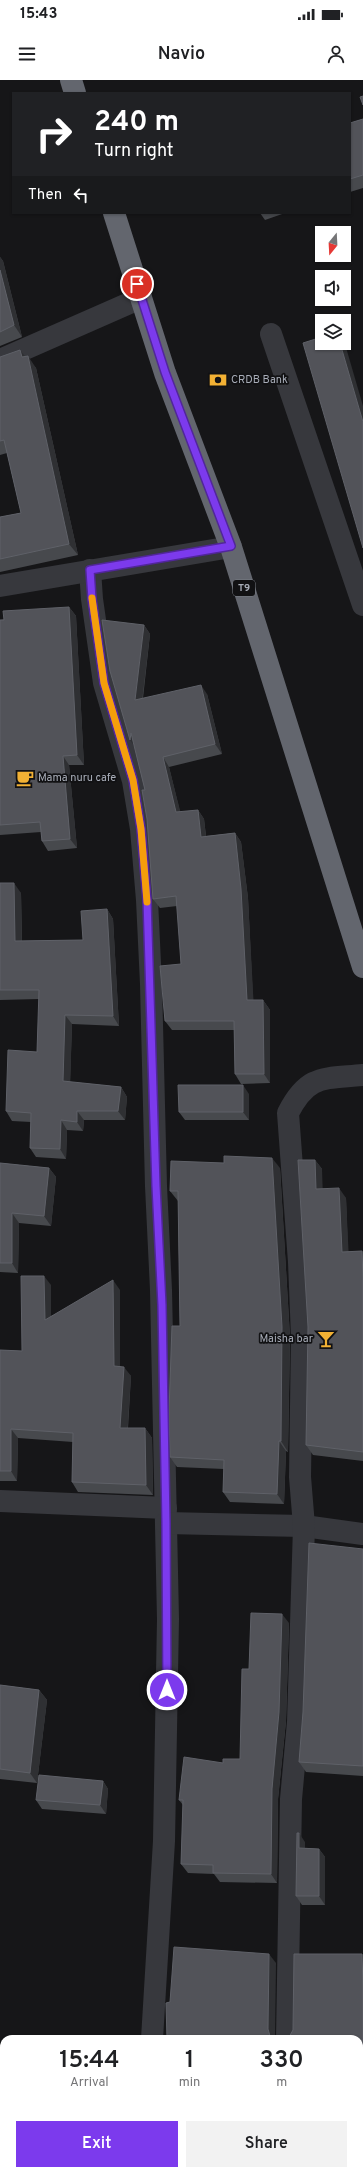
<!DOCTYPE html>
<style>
:root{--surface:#fff;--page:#f2f2f2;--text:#202124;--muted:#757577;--accent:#7c3aed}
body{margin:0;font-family:Overpass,sans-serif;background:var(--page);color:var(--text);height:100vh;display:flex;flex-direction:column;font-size:15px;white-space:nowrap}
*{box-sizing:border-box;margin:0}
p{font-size:13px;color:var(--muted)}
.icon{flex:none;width:22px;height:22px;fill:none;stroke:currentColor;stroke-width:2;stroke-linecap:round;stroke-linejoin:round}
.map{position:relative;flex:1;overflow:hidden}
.drawer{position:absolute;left:0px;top:1955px;width:363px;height:140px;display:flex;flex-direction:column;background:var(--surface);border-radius:12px 12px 0 0;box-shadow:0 1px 3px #0004}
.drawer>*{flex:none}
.guide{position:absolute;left:12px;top:12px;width:339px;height:122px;border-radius:0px;box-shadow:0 1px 3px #0004;background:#202124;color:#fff;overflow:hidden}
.needle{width:26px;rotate:198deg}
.controls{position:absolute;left:315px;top:146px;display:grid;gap:8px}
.controls a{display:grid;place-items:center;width:36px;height:36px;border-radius:0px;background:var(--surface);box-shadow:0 1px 3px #0004;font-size:20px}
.pin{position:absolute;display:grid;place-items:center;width:34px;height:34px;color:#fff;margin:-17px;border:2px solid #fff;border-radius:50%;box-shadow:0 1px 4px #0007}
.me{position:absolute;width:44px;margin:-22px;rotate:0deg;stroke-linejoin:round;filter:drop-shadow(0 0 3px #0008)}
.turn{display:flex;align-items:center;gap:14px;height:84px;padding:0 16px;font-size:18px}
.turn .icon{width:52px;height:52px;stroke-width:2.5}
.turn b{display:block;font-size:28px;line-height:34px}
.then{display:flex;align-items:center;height:38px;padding:0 16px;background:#0003;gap:8px;font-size:15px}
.eta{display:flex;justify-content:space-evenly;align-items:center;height:68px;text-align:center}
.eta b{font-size:24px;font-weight:600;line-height:28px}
.cta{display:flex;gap:8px;margin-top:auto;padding:8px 16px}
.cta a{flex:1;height:46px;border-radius:0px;background:var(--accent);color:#fff;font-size:16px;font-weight:600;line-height:46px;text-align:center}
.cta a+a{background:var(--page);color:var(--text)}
.status{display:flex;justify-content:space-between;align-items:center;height:28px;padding:0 20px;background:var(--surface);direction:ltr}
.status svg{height:11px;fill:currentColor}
header{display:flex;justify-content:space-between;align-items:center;height:52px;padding:0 16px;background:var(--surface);font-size:18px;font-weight:600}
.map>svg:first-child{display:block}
</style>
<div class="status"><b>15:43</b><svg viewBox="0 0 49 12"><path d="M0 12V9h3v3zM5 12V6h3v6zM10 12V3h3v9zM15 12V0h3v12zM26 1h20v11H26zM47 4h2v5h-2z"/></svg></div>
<header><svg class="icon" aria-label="menu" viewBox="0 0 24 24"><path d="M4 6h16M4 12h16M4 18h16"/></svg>Navio<svg class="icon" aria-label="person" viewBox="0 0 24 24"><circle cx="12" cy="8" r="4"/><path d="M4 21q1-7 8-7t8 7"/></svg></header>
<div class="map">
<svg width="363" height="2095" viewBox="0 0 363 2095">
<rect width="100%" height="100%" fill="#161618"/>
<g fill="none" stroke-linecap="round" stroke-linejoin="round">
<path stroke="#3d3f44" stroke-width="2.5" stroke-dasharray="2 3" stroke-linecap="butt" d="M298,2091L299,2095"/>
<g stroke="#37383d" stroke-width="22">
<path d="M271,254L363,525"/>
<path d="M0,280L141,218"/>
<path d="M90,490L92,519L104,603L133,701L141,749L147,820L151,904L156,1106L161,1210L168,1539L164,1761L152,1959"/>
<path d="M0,506L231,467"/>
<path d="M0,1421L166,1428"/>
<path d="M166,1443L304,1446L363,1454"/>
<path d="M287,1959L291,1719L298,1642L304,1446L300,1397L302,1257L299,1182L288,1033C308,994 323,999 363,995"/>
<path d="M359,2080H363"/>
<path d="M137,2094V2091"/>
</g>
<g stroke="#63666e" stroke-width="22">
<path d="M71,0L75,13"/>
<path d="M114,133L165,293L231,467L363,887"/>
</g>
</g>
<g fill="#47494d">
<path d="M363,39V108L350,112V43Z"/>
<path d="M260,133H285L265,140Z"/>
<path d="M0,177L3,181L22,257L0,266Z"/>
<path d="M0,277H25L36,288L78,475L0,492V437L21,433L7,373L0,375Z"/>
<path d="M69,527L76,536L84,685H69L77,768L48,771L42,761L41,752L0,755V540Z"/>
<path d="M144,545L150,554L143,618L207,614L222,674L169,687L180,732L198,730L204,739L206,756L235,753L241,762L248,818L253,920H263L270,930V1003L241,1004L235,994L234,950H172L165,941L181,884L177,826L160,828L153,819L145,710L134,666Z"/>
<path d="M0,803L21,813L22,861L83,860L107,829L113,839L119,946L72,944L70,1002L121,1007L127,1017L125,1040H84L83,1051L67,1050L66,1079L36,1077L30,1068L31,1042L12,1041L6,1031L37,972L39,919L0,920Z"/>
<path d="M249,1014V1040H185L179,1032Z"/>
<path d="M315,1080L322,1089V1109L346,1118L348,1172L362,1171L363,1173V1381L313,1375L306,1365Z"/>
<path d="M0,1083L49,1088L56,1097L51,1146L19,1143L18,1193L0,1192Z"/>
<path d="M280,1088L290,1257L288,1372L286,1371L284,1424L230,1422L223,1412L224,1389L177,1387L170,1377L180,1246L178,1121L170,1111Z"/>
<path d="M51,1205V1236L120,1210V1286L131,1296L128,1348H145L152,1358L153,1415L78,1412L72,1402L73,1362L18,1358L17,1401H0V1270L22,1271Z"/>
<path d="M363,1469V1696L306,1692L299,1682Z"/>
<path d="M289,1543L286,1641L278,1719L277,1803L220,1802L214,1794L188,1793L181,1784L183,1725L179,1720L223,1683L240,1679L249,1589Z"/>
<path d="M0,1605L39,1610L47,1620L37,1703L0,1699Z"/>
<path d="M103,1701L108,1709L106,1734L42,1729L36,1720Z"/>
<path d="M305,1762V1768L319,1769L325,1777V1825H302L296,1816Z"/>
<path d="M363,1875V1995H359V1959Z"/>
</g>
<g fill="#2f3033">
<path d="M0,177L3,181L22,257L14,245L0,190Z"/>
<path d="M340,263H344L345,264L363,326V342Z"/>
<path d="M20,270L29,281L28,276L36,288L78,475L69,464Z"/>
<path d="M69,527L76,536L84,685L77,675Z"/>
<path d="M144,545L150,554L141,630L135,620Z"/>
<path d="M201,605L207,614L222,674L215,664Z"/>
<path d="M131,653L137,670L130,660Z"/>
<path d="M63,676L69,685L77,768L70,759Z"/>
<path d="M163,677L169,687L183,742L176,732Z"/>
<path d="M198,730L204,739L207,766L201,757Z"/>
<path d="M235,753L241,762L248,818L254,930L247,920Z"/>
<path d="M14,803L21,813L22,871L15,861Z"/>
<path d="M107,829L113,839L119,946L113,936Z"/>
<path d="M263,920L270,930V1003L264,994Z"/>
<path d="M65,935L72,944L70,1010L63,1001Z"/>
<path d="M243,1005L249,1014V1040L243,1032Z"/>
<path d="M121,1007L127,1017L125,1040L118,1031Z"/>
<path d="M77,1031L84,1040L83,1051L77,1042Z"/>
<path d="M61,1040L67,1050L66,1079L60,1069Z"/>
<path d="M272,1078L280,1088L290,1257L288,1372L281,1361Z"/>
<path d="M315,1080L322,1089L323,1119L316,1109Z"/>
<path d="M49,1088L56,1097L51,1146L44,1136Z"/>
<path d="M339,1108L346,1118L349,1181L342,1172Z"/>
<path d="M12,1133L19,1143L18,1193L12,1183Z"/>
<path d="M362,1171L363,1173V1199Z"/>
<path d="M44,1196L51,1205V1249L45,1240Z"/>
<path d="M113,1200L120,1210V1295L114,1286Z"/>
<path d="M124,1287L131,1296L127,1357L120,1348Z"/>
<path d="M145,1348L152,1358L153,1415L146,1405Z"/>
<path d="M11,1349L18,1358L17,1401L11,1391Z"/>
<path d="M279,1361L286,1371L284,1424L277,1414Z"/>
<path d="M282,1534L289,1543L286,1641L278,1719L277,1803L271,1794L272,1709Z"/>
<path d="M39,1610L47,1620L37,1703L30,1693Z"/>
<path d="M103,1701L108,1709L106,1734L100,1725Z"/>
<path d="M299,1753L305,1762V1776L299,1768Z"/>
<path d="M319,1769L325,1777V1825L319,1816Z"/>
<path d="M269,1874L276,1883L275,1959L270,1956L268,1949Z"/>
<path d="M362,1874L363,1875V1908Z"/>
</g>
<g fill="#525359" stroke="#5f6168">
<path d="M363,16V25L360,17Z"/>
<path d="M363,39V95L350,99V43Z"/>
<path d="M0,190L14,245L0,252Z"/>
<path d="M322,257V263H340L363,342V468L303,263Z"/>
<path d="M20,270L22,277L28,276L69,464L0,479V437L21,433L4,360L0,361V277Z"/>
<path d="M69,527L77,675L63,676L70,759L42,761L40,742L0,745V540H4L3,531Z"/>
<path d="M102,540L144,545L135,620L201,605L215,664L163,677L176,732L198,730L201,757L235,753L241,809L247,920H263L264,994H235L234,941H165L160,886L181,884L176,816L153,819L147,739L142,710H145L131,653L130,660L110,591Z"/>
<path d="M0,803H14L15,861L83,860L81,831L107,829L113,936L65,935L63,1001L121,1007L118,1031H77V1042L61,1040L60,1069L30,1068L31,1033L6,1031L8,970L37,972L39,910H0Z"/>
<path d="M178,1005H243V1032H179Z"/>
<path d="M224,1076L272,1078L282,1247L281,1361H279L277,1414L223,1412L224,1380L170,1377L169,1331L172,1246H180L178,1111H170L171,1081L224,1083Z"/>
<path d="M298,1080H315L316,1109L339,1108L342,1172L362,1171L363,1199V1372L306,1365L308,1247Z"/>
<path d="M0,1083L49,1088L44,1136L12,1133V1183H0Z"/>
<path d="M21,1196H44L45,1240L113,1200L114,1286L124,1287L120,1348H145L146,1405L72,1402L73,1353L11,1349V1391H0V1270L22,1271Z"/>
<path d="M309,1463L363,1469V1686L299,1682L303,1632Z"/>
<path d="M251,1533L282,1534L279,1632L272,1709L271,1794L213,1793V1785L181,1784L183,1720H179L184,1677L223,1683V1679H240L242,1589H249Z"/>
<path d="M0,1605L39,1610L30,1693L0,1689Z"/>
<path d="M39,1695L103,1701L100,1725L36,1720Z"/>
<path d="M297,1753H299V1768L319,1769V1816H296Z"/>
<path d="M174,1867L269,1874L268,1949L270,1956L275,1959H167L166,1923L170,1922Z"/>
<path d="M294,1874H362L363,1908V1986H359V1959H288L293,1950Z"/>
<path d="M359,2081L363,2082V2095H309L310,2091H359Z"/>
</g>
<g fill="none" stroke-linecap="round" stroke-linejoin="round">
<g stroke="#51269a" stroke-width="10">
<path id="route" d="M137,204L165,292L231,466L90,490L92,519L104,603L133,700L141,749L147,820L156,1106L162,1225L166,1443L167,1610"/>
</g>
<use href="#route" stroke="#7c3aed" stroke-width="7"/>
<path stroke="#f59e0b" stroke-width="7" d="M92,518L104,603L133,700L141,749L147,822"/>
</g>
<defs>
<g id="bank-bare" transform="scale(1.38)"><path d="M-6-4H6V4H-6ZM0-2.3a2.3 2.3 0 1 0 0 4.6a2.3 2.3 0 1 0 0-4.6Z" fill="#f2b134" stroke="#111113" stroke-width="2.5" paint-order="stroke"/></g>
<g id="cafe-bare" transform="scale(1.38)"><path d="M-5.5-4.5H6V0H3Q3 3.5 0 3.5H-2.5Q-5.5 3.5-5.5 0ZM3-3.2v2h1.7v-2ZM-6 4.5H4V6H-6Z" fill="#f2b134" stroke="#111113" stroke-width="2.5" paint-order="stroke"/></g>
<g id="bar-bare" transform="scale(1.38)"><path d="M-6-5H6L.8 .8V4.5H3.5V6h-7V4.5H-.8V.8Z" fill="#f2b134" stroke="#111113" stroke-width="2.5" paint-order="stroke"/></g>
</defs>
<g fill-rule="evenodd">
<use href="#bank-bare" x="218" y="300"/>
<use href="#cafe-bare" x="25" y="698"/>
<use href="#bar-bare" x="326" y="1259"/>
</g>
<g text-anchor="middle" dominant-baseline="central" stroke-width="3.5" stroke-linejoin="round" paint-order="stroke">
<rect fill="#111113" stroke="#7b7e86" stroke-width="1" x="233" y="500" width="22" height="16" rx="3"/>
<g font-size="10" font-weight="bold" fill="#a8adb8">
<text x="244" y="508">T9</text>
</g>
<g font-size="11" fill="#a8adb8" stroke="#111113" text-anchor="start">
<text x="231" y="300">CRDB Bank</text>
<text x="38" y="698">Mama nuru cafe</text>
<text x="313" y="1259" text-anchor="end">Maisha bar</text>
</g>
</g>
</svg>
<div class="controls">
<a><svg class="needle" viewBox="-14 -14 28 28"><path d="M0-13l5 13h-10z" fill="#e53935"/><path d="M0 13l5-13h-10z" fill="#757577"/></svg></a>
<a><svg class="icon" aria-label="sound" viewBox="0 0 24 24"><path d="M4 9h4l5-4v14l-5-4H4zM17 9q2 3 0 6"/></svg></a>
<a><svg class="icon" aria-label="layers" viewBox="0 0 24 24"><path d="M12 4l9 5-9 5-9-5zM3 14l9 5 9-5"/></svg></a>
</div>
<div class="pin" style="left:137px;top:204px;background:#d93025"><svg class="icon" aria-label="arrive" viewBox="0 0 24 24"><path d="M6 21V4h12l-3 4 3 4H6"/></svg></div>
<svg class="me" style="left:167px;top:1610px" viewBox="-20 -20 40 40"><circle r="17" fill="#7c3aed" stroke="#fff" stroke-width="3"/><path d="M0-11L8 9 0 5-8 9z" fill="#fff"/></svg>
<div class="guide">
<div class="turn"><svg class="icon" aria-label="right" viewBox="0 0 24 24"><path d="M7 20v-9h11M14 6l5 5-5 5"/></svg><div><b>240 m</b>Turn right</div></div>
<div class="then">Then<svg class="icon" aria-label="left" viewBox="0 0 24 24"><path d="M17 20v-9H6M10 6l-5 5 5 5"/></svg></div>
</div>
<section class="drawer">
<div class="eta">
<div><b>15:44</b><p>Arrival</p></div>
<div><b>1</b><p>min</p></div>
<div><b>330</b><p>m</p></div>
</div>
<div class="cta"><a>Exit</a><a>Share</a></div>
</section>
</div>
